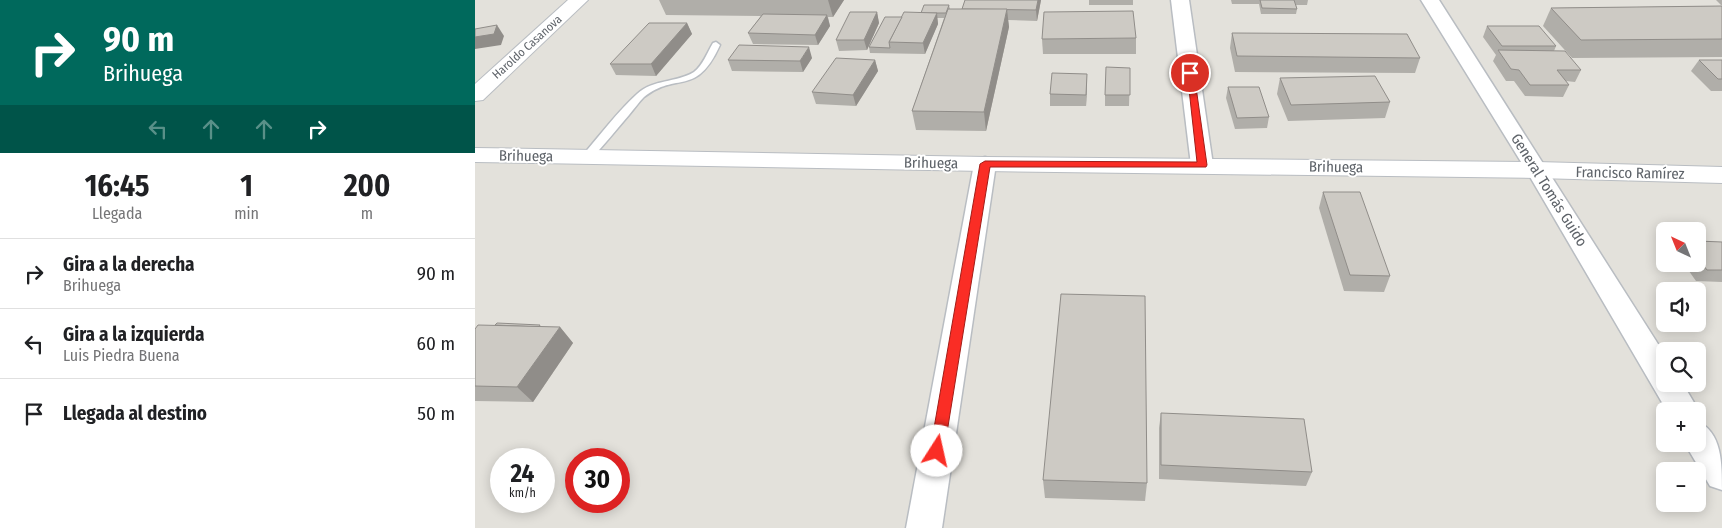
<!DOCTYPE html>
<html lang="es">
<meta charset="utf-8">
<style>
:root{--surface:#fff;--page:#f2f2f2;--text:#202124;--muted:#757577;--line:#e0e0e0}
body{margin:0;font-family:"Fira Sans Condensed",sans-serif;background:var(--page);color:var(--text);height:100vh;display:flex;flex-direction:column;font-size:19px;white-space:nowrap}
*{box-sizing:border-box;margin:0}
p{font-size:16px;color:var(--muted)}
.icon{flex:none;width:28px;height:28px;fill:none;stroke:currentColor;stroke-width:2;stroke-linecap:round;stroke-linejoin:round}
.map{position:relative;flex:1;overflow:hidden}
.panel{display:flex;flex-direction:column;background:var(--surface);width:475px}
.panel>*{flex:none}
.banner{background:#00695c;color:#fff;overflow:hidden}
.needle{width:32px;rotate:317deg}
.fabs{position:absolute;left:1181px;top:222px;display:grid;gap:10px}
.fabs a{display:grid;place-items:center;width:50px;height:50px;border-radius:8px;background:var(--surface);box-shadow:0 2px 12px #0003;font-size:25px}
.speed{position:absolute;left:15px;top:448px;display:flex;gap:10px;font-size:25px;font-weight:700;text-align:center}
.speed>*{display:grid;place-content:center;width:65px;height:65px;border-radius:50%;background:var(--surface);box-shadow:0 2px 12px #0003;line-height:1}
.speed small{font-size:12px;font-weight:400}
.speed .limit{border:8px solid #d22;background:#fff;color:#111}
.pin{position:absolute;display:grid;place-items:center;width:42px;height:42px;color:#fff;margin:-21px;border:2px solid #fff;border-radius:50%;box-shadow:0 1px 5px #0007}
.me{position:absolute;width:55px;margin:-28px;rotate:10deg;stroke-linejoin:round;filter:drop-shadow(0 0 4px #0008)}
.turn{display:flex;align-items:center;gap:18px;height:105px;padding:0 20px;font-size:22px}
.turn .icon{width:65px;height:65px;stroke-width:2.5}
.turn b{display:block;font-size:35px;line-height:42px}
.lanes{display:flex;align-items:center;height:48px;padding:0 20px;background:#0003;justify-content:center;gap:25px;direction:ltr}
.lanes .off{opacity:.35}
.eta{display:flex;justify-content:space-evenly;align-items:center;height:85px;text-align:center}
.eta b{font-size:30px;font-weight:700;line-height:35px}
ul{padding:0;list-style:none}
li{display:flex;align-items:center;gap:15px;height:70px;padding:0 20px;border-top:1px solid var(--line)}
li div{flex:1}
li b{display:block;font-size:19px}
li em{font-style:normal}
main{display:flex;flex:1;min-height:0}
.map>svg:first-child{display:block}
</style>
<main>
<section class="panel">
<div class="banner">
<div class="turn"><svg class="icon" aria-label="right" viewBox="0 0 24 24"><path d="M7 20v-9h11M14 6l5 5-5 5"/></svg><div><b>90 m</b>Brihuega</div></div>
<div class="lanes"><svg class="icon off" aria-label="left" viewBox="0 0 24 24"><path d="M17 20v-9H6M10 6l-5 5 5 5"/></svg><svg class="icon off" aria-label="ahead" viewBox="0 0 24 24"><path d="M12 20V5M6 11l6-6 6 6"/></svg><svg class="icon off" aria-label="ahead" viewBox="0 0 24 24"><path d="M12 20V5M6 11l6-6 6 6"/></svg><svg class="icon" aria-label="right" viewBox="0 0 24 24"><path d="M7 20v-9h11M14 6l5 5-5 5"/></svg></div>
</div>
<div class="eta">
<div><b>16:45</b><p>Llegada</p></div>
<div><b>1</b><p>min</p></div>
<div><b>200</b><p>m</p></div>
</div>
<ul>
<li><svg class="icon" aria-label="right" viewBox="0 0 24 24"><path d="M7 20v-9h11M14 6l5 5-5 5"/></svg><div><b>Gira a la derecha</b><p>Brihuega</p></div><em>90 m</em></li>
<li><svg class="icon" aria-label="left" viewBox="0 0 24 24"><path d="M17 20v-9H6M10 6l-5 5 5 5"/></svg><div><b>Gira a la izquierda</b><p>Luis Piedra Buena</p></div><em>60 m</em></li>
<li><svg class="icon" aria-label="arrive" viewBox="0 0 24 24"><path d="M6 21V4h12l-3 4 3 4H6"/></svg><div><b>Llegada al destino</b></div><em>50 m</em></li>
</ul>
</section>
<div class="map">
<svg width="1247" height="528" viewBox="0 0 1247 528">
<rect width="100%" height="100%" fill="#f2efe7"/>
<path fill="#e3e1db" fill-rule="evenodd" d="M0,0H1247V528H0ZM1190,231H1222V264H1190ZM1190,291H1222V324H1190ZM1190,351H1222V384H1190ZM1190,411H1222V444H1190ZM26,459H69V501H26ZM101,459H144V501H101ZM1190,471H1222V504H1190Z"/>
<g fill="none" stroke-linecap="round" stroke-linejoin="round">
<g stroke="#b9bdc2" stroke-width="3">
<path id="service" d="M241,42L245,45C221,98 202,71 169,97C164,102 159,109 154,115C141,130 129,145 116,159H108L107,157L108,155C125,135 143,111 162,94C178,79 201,83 219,72C228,65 232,53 238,43Z"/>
</g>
<g stroke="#b9bdc2" stroke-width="3">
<g id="minor">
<path d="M696,0H714L738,165L735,170L727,172L719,170L716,165Z"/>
<path d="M946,0H964L1190,355V384H1208L1224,411L1222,413V411H1192L1051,170Z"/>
<path d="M510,157L518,159L521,164L467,528H431L499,164L502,159Z"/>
<path d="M1222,421C1247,432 1247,463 1247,490L1235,486L1210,444H1222Z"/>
</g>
</g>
<g stroke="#b9bdc2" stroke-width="2">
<g id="tertiary">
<path d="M93,0H113L8,100L0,101V84Z"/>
<path d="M0,148L510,157L1062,162L1247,167V183L1062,178L510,171L0,162Z"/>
</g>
</g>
<use href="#service" fill="#fff" fill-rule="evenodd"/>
<use href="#minor" fill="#fff" fill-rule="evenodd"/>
<use href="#tertiary" fill="#fff" fill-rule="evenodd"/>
</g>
<g fill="#b0aea9">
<path d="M184,0H369L358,17H353L355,26L343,45L278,44L273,33L286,16L191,15Z"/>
<path d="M490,0H566L562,21L533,20L534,27L511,131L441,130L437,111L469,18H462L463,24L450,54L395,53L394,47L427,17L474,5L475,9H487Z"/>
<rect x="614" y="0" width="44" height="5"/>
<path d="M756,0H833L832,5H821L822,9L821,14H786L784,4H757Z"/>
<path d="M1241,0H1247V5H1246Z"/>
<path d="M1247,6V57L1097,58L1068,26L1076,8Z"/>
<path d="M402,12L404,23L392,50L364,51L361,40Z"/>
<path d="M212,23L217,34L181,76L141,75L135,64Z"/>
<path d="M1012,26L1081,46L1079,51L1106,70L1100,82L1091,81L1094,85L1088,97L1050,96L1039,81H1031L1018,61L1021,55L1008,37Z"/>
<path d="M757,33L945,58L940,73L760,72L755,48Z"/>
<path d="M661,38V54H568L567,39Z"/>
<path d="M337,58L328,72L257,71L253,60Z"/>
<path d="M400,60L403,71L381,106L341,104L337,92Z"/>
<path d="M1224,60H1247V91H1236L1216,71Z"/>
<path d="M655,68L654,106H630V95Z"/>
<path d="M612,74L611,106H575V94Z"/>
<path d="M805,78L915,102L910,118L813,121L802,94Z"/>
<path d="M753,87L794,117L792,128L760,129L751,98Z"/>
<path d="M848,192L915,276L909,292L869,291L844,208Z"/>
<path d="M1222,241L1247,242V282L1221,281L1209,264H1222Z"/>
<path d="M67,327H85L98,343L58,402L0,401V329Z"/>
<path d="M686,413L837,472L831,486L684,479V428Z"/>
<path d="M568,480L672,483L670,501L570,498Z"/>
</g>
<g fill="#908d89">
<path d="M353,0H369L358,17Z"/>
<path d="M563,0H566L562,21L561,10Z"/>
<path d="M532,9L534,27L511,131L509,112Z"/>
<path d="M402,12L404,23L392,50L389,40Z"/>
<path d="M462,13L463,24L450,54L448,43Z"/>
<path d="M352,15L355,26L343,45L340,35Z"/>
<path d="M212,23L217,34L181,76L176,64Z"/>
<path d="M22,25L29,36L26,45L0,49V37Z"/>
<path d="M334,47L337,58L328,72L325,61Z"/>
<path d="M400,60L403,71L381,106L378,95Z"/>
<path d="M612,74V85L611,106V95Z"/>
<path d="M85,327L98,343L58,402L42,387Z"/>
</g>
<g fill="#cdcac4" stroke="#908d89">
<path d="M490,0H563L561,10L487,9Z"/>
<path d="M785,0H819L822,9L787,8Z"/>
<path d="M449,5H474L471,13H446Z"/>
<path d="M1247,6V39L1106,40L1076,8Z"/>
<path d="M473,9H532L509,112L437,111Z"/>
<path d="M658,11L661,38L567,39L569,12Z"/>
<path d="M375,12H402L389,40H361Z"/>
<path d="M429,12L462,13L448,43L414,42Z"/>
<path d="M288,14L352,15L340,35L273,33Z"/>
<path d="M410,17H427L414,42L415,48L394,47Z"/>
<path d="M174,23H212L176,64H135Z"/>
<path d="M22,25L19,34L0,37V29Z"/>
<path d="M1012,26H1064L1081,46H1027Z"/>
<path d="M757,33L932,34L945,58L762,56Z"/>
<path d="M264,45L334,47L325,61L253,60Z"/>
<path d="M1023,50L1090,51L1106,70H1082L1094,85H1055L1044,70L1036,69Z"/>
<path d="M361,58L400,60L378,95L337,92Z"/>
<path d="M1224,60H1247V79H1243Z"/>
<path d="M631,67L655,68V95H630Z"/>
<path d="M577,73L612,74L611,95L575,94Z"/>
<path d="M900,76L915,102L816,105L805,78Z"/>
<path d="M753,87H784L794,117L762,118Z"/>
<path d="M848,192H885L915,276L875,275Z"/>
<path d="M1222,241L1247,242V270H1232L1222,257Z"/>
<path d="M586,294L670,296L672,483L568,480Z"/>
<path d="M22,323L65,325L64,327L20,325Z"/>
<path d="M3,325L85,327L42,387L0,386V329Z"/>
<path d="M686,413L829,419L837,472L686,465Z"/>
</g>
<path fill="#fa2d25" stroke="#a21d18" d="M712,71L719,73L732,165L731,167H515L469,451L467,456L462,458L457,456L455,451L505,164L510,161L722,162Z"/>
<g text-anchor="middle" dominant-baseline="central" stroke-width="4" stroke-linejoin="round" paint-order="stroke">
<g font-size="12" fill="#5e6369" stroke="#fff">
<text transform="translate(52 47) rotate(-42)">Haroldo Casanova</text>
</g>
<g font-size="15" fill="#5e6369" stroke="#fff">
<text transform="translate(51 156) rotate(1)">Brihuega</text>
<text transform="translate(456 163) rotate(1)">Brihuega</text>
<text transform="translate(861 167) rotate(1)">Brihuega</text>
<text transform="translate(1155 173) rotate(1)">Francisco Ramírez</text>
<text transform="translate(1074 190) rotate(58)">General Tomás Guido</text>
</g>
</g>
</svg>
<div class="fabs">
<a><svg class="needle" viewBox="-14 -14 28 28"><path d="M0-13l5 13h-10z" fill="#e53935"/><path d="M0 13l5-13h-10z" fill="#757577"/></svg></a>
<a><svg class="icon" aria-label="sound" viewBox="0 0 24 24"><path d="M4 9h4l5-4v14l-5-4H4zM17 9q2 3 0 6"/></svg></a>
<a><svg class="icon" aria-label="search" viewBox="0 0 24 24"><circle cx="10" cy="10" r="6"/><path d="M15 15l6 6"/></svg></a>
<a>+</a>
<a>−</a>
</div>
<div class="speed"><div>24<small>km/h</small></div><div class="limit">30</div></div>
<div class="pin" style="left:715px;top:73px;background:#d93025"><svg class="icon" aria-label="arrive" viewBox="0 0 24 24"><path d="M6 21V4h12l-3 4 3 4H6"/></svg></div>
<svg class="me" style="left:462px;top:451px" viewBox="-20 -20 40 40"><circle r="19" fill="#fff"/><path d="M0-13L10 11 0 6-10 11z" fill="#fa2d25"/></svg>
</div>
</main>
